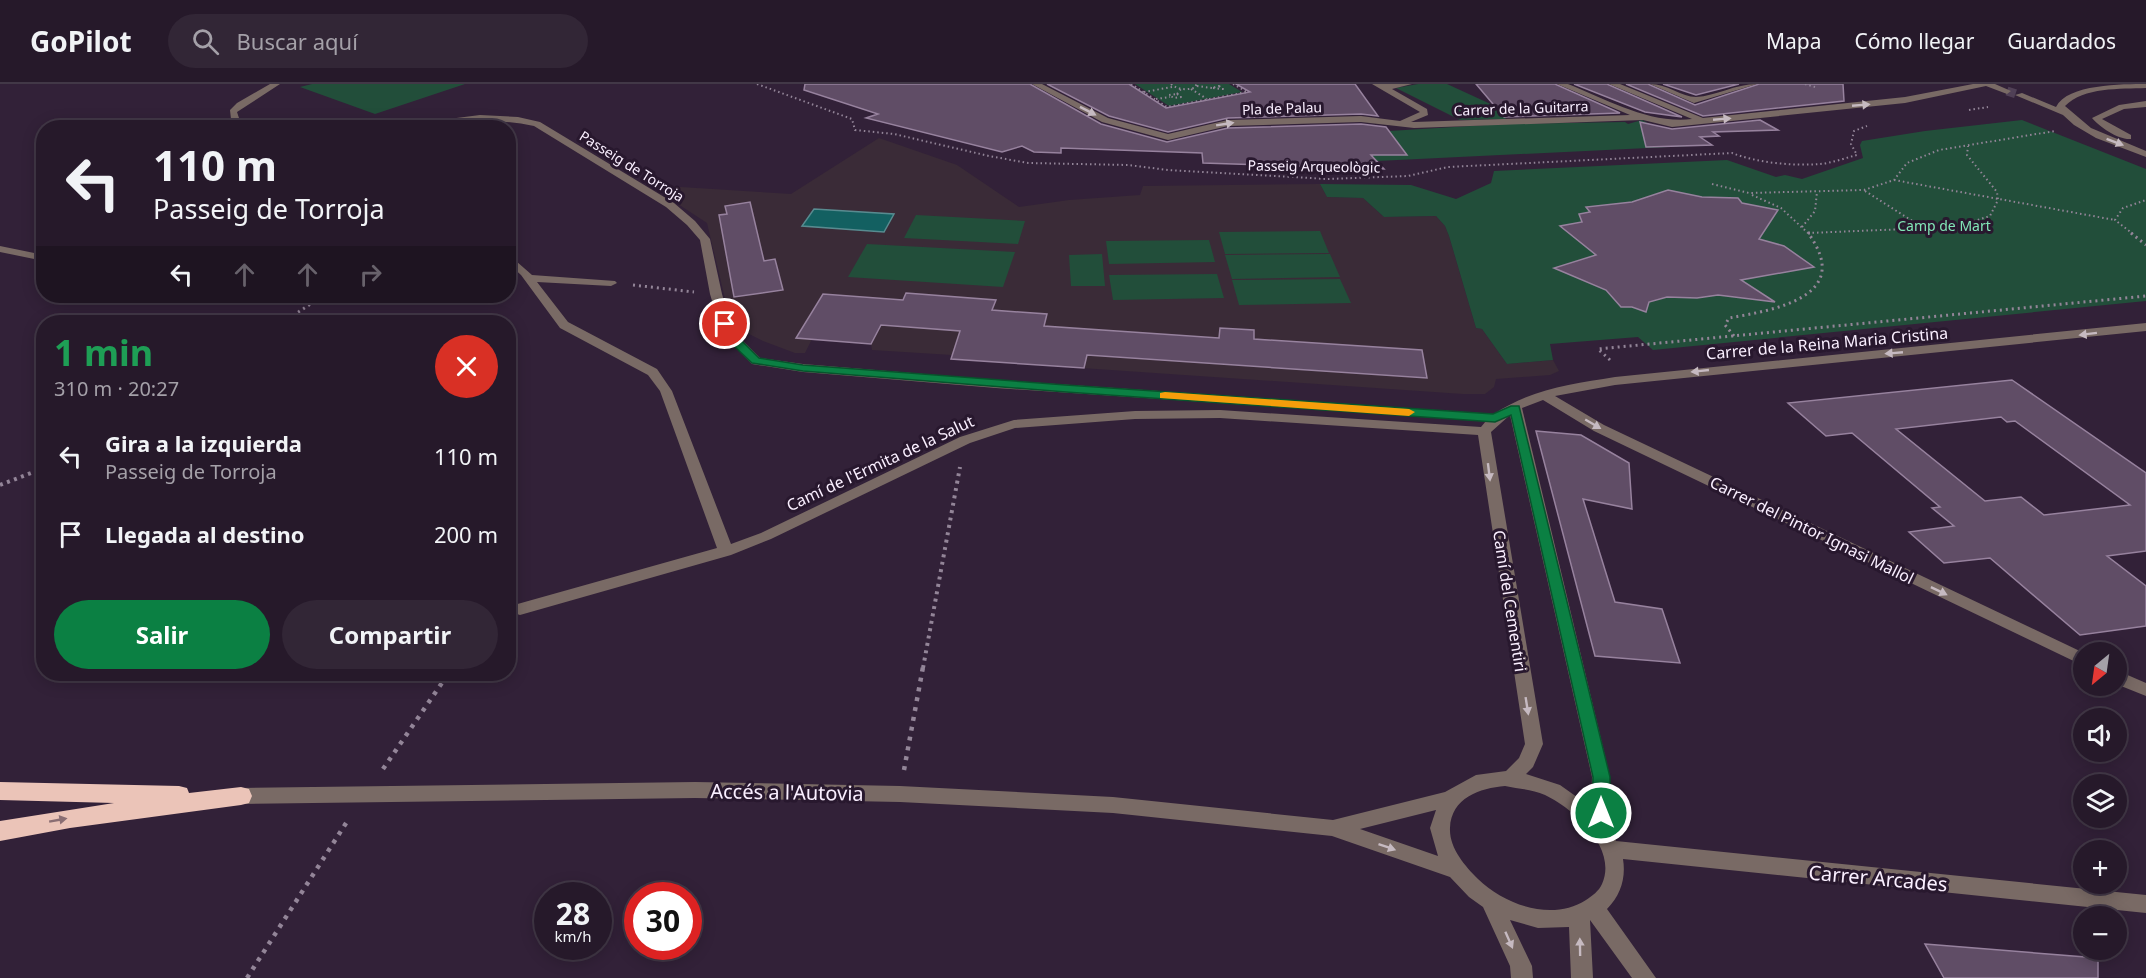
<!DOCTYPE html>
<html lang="es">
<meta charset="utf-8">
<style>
:root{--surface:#26192a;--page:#322636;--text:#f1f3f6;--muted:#a4a0a8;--line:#423847;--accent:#0b8043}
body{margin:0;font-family:"Noto Sans",sans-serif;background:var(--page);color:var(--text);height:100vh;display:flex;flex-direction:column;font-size:22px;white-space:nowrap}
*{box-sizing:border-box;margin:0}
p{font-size:20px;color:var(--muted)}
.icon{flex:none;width:33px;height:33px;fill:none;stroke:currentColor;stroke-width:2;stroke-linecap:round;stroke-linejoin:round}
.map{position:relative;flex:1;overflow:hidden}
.details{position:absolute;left:36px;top:231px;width:480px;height:366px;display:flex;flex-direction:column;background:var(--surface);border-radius:24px;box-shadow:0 3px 15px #0003,0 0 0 2px var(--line)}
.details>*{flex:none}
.guide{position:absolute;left:36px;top:36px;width:480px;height:183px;border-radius:24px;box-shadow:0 3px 15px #0003,0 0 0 2px var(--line);background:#26192a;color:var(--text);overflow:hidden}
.needle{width:39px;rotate:209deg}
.buttons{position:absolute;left:2073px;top:558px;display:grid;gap:12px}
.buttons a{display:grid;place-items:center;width:54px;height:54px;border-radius:50%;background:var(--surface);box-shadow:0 3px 15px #0003,0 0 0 2px var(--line);font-size:30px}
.speed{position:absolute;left:534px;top:798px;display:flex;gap:12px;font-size:30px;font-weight:700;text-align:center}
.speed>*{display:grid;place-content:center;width:78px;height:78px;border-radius:50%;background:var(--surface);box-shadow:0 3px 15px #0003,0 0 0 2px var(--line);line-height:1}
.speed small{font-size:15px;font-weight:400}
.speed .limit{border:9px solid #d22;background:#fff;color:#111}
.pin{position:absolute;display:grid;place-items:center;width:51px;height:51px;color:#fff;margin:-26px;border:3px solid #fff;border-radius:50%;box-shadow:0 2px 6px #0007}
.me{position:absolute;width:66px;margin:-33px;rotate:0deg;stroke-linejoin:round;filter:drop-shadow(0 0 4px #0008)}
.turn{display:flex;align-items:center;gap:21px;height:126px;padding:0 18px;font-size:27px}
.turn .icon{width:78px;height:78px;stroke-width:2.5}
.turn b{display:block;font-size:42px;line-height:51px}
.lanes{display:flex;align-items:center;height:57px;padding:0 18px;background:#0003;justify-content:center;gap:30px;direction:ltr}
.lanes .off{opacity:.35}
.round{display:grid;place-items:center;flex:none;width:63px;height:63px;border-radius:32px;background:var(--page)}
.headline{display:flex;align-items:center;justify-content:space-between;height:102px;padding:0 18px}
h1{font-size:36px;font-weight:700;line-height:45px;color:#1e9e55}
.primary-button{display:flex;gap:12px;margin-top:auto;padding:12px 18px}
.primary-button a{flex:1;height:69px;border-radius:36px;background:var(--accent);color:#fff;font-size:24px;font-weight:700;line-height:69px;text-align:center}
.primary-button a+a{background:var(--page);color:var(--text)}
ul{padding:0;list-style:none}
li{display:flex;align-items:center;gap:18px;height:78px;padding:0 18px}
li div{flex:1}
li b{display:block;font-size:22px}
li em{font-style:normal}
header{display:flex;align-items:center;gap:36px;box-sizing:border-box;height:84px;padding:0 30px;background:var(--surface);border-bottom:2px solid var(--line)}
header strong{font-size:28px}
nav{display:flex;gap:33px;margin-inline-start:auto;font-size:21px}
.search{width:420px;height:54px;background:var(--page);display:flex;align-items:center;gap:15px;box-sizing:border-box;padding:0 21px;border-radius:33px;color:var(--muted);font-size:22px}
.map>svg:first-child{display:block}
</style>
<header>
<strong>GoPilot</strong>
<div class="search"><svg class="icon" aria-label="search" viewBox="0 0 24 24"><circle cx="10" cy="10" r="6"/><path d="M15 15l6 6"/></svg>Buscar aquí</div>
<nav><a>Mapa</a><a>Cómo llegar</a><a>Guardados</a></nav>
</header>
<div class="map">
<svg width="2146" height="894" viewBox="0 0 2146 894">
<rect width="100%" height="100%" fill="#322138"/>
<path fill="#3a2b37" d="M879,54L957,81L1019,123L1069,116L1140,111L1143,102L1320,100L1327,113L1363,114L1384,133L1436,132L1445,142L1449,152L1476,244L1482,245L1507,280L1553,276L1559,287L1550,291L1496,295L1494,303L1485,310H1463L951,275L952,271L872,266L871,260L812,255L805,269H795L763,257L745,248L735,237L726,219L707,139L649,101L791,110Z"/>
<g fill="#224e3a">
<path d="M312,0H465L375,30L300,3Z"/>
<path d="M1135,0H1229L1242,8L1169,22Z"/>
<path d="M1418,0H1447L1508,28H1501L1506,35L1460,36L1396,4Z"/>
<path d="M1642,36L1689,62L1377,77L1372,71H1403L1399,60L1389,47L1503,40L1625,38L1628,40Z"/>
<path d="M2022,36L2146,85V217L1653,266L1638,253L1550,260L1553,276L1507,280L1482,245L1476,244L1449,152L1445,142L1436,132L1384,133L1363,114L1327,113L1320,100L1411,101L1456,115L1491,99L1494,87L1727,76L1776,93L1785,91L1802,95L1863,74L1860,61L1862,57L1925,47Z"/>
<path d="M916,131L1025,137L1018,160L904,154Z"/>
<path d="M1320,147L1329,169L1225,170L1219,148Z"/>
<path d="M1209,156L1215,178L1109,180L1106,157Z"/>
<path d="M867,160L1015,168L1003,203L848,193Z"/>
<path d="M1102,170L1105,202H1071L1069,171Z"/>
<path d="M1330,170L1340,193L1232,195L1225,171Z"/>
<path d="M1217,190L1224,214L1113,216L1109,191Z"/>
<path d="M1340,195L1351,219L1239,221L1232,196Z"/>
</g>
<path fill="#136061" stroke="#588b90" stroke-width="1.5" d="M814,125L894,130L884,148L802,142Z"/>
<g fill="#604d66" stroke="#97829e" stroke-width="1.5" fill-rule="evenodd">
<path d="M805,0H1030L1101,40L1167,58L1228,44L1361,40L1386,43L1407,71H1371L1384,85L1203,79L1202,69L1061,64V69L1034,68L1022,62L1002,68L866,34L878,30L804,6Z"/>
<path d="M1047,0H1129L1166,24L1250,8L1236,0H1355L1378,32L1361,30L1228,34L1168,48L1109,32Z"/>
<path d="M1476,0H1555L1620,29L1504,33Z"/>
<path d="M1574,0H1607L1682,33L1645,28Z"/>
<path d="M1626,0H1648L1695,21L1759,0H1843L1844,17L1703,32Z"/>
<path d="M1663,0H1739L1696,11Z"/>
<path d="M1760,36L1778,46L1713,48L1719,52L1700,53L1712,61L1646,63L1640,38L1672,45Z"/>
<path d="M1668,106L1702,113L1738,114L1742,119L1778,126L1759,155L1784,162L1814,183L1741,196L1775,218L1718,211L1697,214L1667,213L1649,218L1646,228L1632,223H1621L1606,206L1554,184L1596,171L1560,142L1582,138L1579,130L1590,128L1586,123L1632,118Z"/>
<path d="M750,118L764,177L775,175L783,206L734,213L719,131L727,130L725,122Z"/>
<path d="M906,209L996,216L992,226L1047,230L1044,242L1219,254L1220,244L1254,246V255L1422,266L1427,294L1087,271L1084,284L951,275L960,247L881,241L871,260L796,254L823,210L903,216Z"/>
<path d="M2012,296L2146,389V467L2107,472L2146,502V542L2080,551L1990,474L1944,479L1909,448L1954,442L1932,424L1940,423L1852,349L1826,352L1788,319ZM2001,333L2007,338L2015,337L2130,421L2044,431L2021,413L1985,417L1896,345Z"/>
<path d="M1536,347L1581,351L1629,379L1632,425L1583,415L1615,518L1662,525L1680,579L1595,572Z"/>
<path d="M1925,860L2098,874V894H1944Z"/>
</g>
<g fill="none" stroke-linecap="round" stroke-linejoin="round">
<path stroke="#504056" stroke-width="9" stroke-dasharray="9 4.5" stroke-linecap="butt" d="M2007,7L2019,11"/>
<g stroke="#938598" stroke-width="2" stroke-dasharray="1.5 3" stroke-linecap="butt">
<path d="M757,0L852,35L855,46L894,50L989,72L1028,79L1128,81L1168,86L1327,95L1408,92L1448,83L1732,69C1758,79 1792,82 1820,80C1832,79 1845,74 1857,71L1851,60L1854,47L1867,42"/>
<path d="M1131,0L1167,23L1247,8"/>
<path d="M1171,0C1178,6 1186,6 1194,4L1197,0"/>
<path d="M1233,0L1247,8"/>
<path d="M1805,0L1815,3"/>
<path d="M1197,2L1212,4"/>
<path d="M1219,2L1223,5L1212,4Z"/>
<path d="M1191,5L1207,15"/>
<path d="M1144,8L1172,3"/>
<path d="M1177,10L1181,13L1174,14L1169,11Z"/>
<path d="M1177,10L1181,5"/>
<path d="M1156,15L1170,13"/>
<path d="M1969,26L1988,23"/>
<path d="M1894,96L2115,136"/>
<path d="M1712,100L1749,109L1864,106L1894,96L1907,79L1939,66L2055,47"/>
<path d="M1865,107L1925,145"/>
<path d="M1752,111L1781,124L1809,150"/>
<path d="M1802,143L1815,127L1817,108"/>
<path d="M1808,149L1955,143L1990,132L1998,116L1997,108L1967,71L1968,62"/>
<path d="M2133,150L2115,136L2123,124L2146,116"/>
</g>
<g stroke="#938598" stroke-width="3" stroke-dasharray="2 4" stroke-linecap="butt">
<path d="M1808,149H1811"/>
<path d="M2131,149L2146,161"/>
<path d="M633,201L694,208"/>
<path d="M283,238L323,212"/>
<path d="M1734,252L1725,241L1729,234C1774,226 1855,213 1808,149"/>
<path d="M1610,276L1598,265L2146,212"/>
</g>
<g stroke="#938598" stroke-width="4" stroke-dasharray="3 4.5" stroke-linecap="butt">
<path d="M0,401L44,384"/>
<path d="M923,584L960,383"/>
</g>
<g stroke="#938598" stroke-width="4.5" stroke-dasharray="4 6" stroke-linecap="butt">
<path d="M383,685L448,590"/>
<path d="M904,686L923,583"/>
<path d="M247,894L348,736"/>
</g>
<g fill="#796a65" fill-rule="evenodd">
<path d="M270,0H280L237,28L239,34L249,44H239L231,35L230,26L237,19Z"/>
<path d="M1032,0H1042L1108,34L1168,50L1228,36L1361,32L1400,37L1420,28L1372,0H1412L1392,5L1427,25L1428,31L1411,38H1414L1630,31L1557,0H1568C1608,16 1649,40 1692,35L1609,0H1620L1703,34L1905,13L1973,0H1995L2011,7L2007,10L1986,2L1905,19L1672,43L1643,36L1414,44L1361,38L1228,42L1168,56L1102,38Z"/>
<path d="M1650,0C1667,0 1682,13 1696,13C1716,12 1735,0 1757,0L1694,19Z"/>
<path d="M2146,0V4C2120,5 2084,3 2065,22L2091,44L2146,67V73L2096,54L2074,41L2063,31L2015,11L2022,9L2056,23C2067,0 2123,0 2146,0Z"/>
<path d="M2146,17V23L2124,25L2102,35L2131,51V55C2118,56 2100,43 2092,34L2119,21Z"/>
<path d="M480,31L518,33L540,38L674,119L695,137L710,155L722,210L731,240L742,256L760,274L803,280L996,296L1494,330C1531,305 1572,300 1615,293L2146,239V247L1615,301L1555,312L1604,341L2084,569V582L1594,347L1543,316L1522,324L1610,693L1611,746L1616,757L2146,811V829L1623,775C1626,794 1621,811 1607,825L1656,894H1632L1590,836L1593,894H1571L1569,843L1538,844L1510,836L1532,882L1533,894H1511L1510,882L1483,823L1469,813L1450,793L1332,752L1113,729L900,718L695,714L241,720L234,717L231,712L234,707L241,704L695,698L900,702L1113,713L1333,736L1445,708L1476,691L1506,687L1519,674L1525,660L1478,351L1220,334L1135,335L1015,344L970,359L771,455L731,471L520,531L514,529L512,525L514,521L717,464L660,307L648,291L560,244L521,191L508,179V170L532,191L615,197L617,199L611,202L537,198L568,238L657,285L672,307L731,460L761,449L960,353L1014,336L1135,327L1220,326L1481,343L1486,337L996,304L803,288L752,280L734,262L719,240L710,210L700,156L687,141L666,123L534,42C482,30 431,44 378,44ZM1510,331L1592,693L1591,723L1560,701L1526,690L1533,683L1543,660L1491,348ZM1505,702C1519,705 1532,705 1545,711C1574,725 1618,764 1602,800C1599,807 1592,812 1586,816C1552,838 1505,821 1478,795C1465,782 1449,764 1450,744C1451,714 1480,704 1505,702ZM1436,726L1430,744L1438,772L1360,745Z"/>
<path d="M0,162L44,171V177L0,168Z"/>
<path d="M2116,586L2146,599V612L2116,600Z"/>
</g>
<path fill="#ebc4b8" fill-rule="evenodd" d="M0,698L179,702L187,704L189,709L241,703L249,705L252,712L249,719L241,721L70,744L0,757V737L114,719L0,716Z"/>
</g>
<defs><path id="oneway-solid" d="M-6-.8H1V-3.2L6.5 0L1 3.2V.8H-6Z" transform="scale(1.5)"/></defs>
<g fill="#c6bac1">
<use href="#oneway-solid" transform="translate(1861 21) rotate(-5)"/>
<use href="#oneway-solid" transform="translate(1088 27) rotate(27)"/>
<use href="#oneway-solid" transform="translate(1722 35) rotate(-5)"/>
<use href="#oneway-solid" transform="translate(1225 40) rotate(-9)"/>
<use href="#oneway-solid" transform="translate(2115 58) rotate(21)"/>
<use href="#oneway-solid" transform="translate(2088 250) rotate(173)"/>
<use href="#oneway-solid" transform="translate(1894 269) rotate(175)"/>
<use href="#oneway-solid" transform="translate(1700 287) rotate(174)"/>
<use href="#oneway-solid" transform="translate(1593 340) rotate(30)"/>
<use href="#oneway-solid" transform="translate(1489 388) rotate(83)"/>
<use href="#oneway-solid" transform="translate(1939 507) rotate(26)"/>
<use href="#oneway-solid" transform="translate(1527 622) rotate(81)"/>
<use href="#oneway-solid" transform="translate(1387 763) rotate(19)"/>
<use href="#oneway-solid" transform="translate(1509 856) rotate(66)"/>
<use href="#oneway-solid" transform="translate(1580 863) rotate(-91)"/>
</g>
<use fill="#8a6e73" href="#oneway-solid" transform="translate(58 736) rotate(-10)"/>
<path fill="#0b8043" stroke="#07532c" stroke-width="1.5" d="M725,236L729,237L742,257L759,274L803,281L1066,301L1493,330L1511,322H1519L1610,693V729L1607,734L1601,736L1595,734L1592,729L1593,693L1511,331L1495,338L1066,308L803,287L752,279L734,262L720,240Z"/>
<path fill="#f59e0b" d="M1165,308L1409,325L1415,328L1409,332L1160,314V309Z"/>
<g text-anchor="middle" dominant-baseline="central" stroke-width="6" stroke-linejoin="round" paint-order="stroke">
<g font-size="14" fill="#faefff" stroke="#28182e">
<text transform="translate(1282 24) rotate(-2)">Pla de Palau</text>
<text transform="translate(1521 24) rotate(-2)">Carrer de la Guitarra</text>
<text transform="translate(632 82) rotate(32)">Passeig de Torroja</text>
<text transform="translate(1314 82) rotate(1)">Passeig Arqueològic</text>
</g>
<g font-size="14" fill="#82e7b7" stroke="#28182e">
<text x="1944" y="141">Camp de Mart</text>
</g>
<g font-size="16" fill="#faefff" stroke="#28182e">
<text transform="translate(1827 259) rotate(-5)">Carrer de la Reina Maria Cristina</text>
<text transform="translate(880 379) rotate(-25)">Camí de l'Ermita de la Salut</text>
<text transform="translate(1812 446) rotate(26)">Carrer del Pintor Ignasi Mallol</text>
<text transform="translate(1510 517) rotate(81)">Camí del Cementiri</text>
</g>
<g font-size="20" fill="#faefff" stroke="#28182e">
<text transform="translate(787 708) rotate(1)">Accés a l'Autovia</text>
<text transform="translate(1878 794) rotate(5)">Carrer Arcades</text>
</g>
</g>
</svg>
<div class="buttons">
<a><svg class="needle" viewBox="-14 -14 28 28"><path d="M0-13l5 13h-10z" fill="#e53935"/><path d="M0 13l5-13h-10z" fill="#a4a0a8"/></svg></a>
<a><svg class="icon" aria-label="sound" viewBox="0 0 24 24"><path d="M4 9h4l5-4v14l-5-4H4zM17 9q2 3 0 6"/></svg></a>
<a><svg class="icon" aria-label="layers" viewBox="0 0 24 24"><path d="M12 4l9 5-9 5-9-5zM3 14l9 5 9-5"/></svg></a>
<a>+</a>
<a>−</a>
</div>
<div class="speed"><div>28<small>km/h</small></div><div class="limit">30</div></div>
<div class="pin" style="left:725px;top:240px;background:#d93025"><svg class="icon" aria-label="arrive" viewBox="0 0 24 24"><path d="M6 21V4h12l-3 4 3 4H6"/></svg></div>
<svg class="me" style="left:1601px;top:729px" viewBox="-20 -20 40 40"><circle r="17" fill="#0b8043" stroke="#fff" stroke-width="3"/><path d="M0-11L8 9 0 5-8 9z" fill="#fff"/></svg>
<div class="guide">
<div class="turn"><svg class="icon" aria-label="left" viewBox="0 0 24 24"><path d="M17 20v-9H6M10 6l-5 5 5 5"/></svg><div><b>110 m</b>Passeig de Torroja</div></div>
<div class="lanes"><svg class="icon" aria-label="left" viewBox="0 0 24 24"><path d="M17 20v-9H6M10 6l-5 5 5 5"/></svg><svg class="icon off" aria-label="ahead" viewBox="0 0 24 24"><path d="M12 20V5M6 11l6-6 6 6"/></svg><svg class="icon off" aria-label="ahead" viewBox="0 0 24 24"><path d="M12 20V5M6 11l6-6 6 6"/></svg><svg class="icon off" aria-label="right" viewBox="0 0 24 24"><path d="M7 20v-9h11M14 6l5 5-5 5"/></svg></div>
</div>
<section class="details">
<div class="headline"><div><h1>1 min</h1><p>310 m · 20:27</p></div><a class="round" style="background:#d93025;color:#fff"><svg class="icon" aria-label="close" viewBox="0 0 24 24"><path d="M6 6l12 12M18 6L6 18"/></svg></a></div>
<ul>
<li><svg class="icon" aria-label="left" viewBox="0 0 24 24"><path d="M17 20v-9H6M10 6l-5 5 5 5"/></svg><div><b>Gira a la izquierda</b><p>Passeig de Torroja</p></div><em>110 m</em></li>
<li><svg class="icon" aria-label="arrive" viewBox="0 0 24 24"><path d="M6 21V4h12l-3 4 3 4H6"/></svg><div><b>Llegada al destino</b></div><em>200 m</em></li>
</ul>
<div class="primary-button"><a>Salir</a><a>Compartir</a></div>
</section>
</div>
